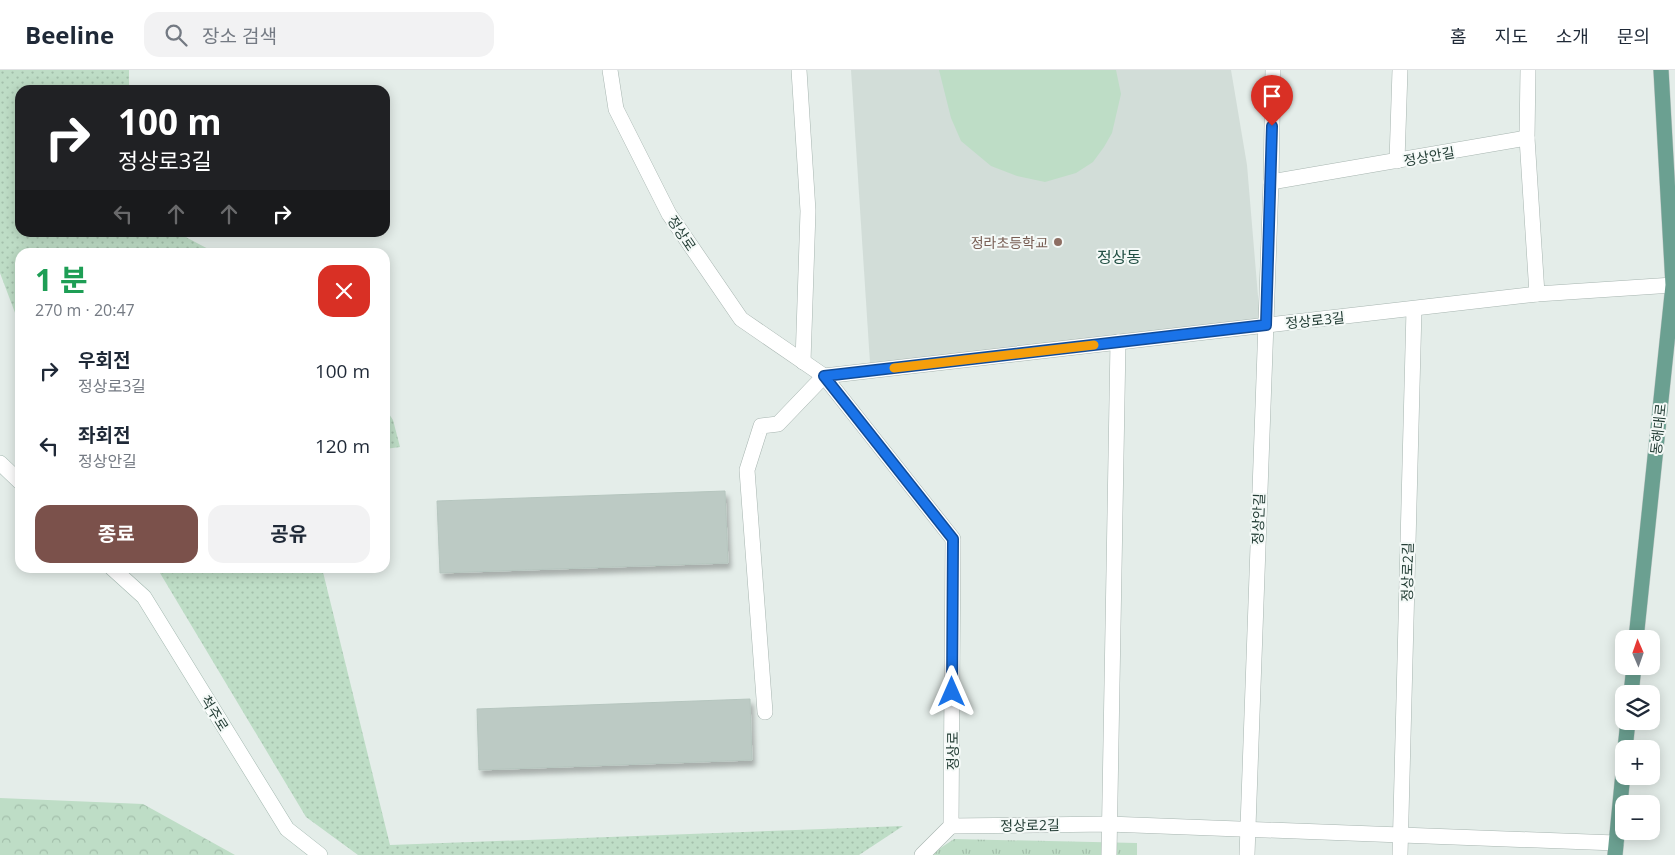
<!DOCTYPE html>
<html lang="ko">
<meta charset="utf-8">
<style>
:root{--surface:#fff;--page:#f2f2f3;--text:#1f2937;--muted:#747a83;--line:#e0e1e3;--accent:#7b514b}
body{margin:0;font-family:"Open Sans","Noto Sans KR",sans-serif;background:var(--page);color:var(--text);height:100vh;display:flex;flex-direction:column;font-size:19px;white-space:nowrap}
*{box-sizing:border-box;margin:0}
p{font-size:16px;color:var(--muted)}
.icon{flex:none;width:28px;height:28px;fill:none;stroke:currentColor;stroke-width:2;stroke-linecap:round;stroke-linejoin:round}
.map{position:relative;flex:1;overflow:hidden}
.details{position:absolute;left:15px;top:178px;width:375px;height:325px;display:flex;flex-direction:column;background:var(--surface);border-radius:15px;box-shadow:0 2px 12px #0003}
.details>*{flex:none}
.guide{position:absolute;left:15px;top:15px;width:375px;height:152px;border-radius:15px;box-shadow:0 2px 12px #0003;background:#202124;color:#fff;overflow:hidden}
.needle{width:32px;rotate:358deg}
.controls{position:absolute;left:1615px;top:560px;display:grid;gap:10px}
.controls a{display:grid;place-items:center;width:45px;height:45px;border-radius:10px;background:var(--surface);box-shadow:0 2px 12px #0003;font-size:25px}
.pin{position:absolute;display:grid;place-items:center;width:42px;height:42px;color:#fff;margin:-51px -21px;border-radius:50% 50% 50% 0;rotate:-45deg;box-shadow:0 0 5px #0007}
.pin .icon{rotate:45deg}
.me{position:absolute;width:55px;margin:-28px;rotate:0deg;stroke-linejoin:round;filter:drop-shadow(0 0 4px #0008)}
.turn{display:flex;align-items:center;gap:18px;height:105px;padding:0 20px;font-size:22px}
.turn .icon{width:65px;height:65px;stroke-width:2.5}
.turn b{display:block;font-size:35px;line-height:42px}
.lanes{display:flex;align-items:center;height:48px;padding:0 20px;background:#0003;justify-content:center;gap:25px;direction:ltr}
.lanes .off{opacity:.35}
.round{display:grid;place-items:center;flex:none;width:52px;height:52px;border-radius:15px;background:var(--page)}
.head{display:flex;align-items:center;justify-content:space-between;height:85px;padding:0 20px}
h1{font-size:30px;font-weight:700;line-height:38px;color:#1e9e55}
.action{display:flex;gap:10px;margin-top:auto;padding:10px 20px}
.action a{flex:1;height:58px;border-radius:15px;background:var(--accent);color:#fff;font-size:20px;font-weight:700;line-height:58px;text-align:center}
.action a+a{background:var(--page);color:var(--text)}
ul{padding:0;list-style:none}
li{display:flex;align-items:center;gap:15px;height:75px;padding:0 20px}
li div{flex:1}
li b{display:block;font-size:19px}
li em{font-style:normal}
header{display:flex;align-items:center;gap:30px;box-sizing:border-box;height:70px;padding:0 25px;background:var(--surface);border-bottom:1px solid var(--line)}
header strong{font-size:24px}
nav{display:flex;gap:28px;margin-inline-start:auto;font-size:18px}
.search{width:350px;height:45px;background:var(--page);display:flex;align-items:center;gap:12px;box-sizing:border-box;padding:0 18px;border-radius:15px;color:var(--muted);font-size:19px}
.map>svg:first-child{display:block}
</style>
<header>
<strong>Beeline</strong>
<div class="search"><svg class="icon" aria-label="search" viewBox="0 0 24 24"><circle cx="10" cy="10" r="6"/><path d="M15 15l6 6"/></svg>장소 검색</div>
<nav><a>홈</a><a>지도</a><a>소개</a><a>문의</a></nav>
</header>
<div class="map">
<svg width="1675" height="785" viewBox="0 0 1675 785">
<defs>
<pattern id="grass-dots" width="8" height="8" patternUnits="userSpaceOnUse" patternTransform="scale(1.25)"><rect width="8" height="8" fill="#beddc6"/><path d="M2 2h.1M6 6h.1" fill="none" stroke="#a3bfab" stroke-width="1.8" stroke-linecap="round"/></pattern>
<pattern id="forest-crowns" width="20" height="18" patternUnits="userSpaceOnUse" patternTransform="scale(1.25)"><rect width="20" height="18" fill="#beddc6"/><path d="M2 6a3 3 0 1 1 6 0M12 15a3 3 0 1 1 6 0" fill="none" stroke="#a3bfab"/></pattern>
<pattern id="park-tufts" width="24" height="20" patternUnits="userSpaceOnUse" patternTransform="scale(1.25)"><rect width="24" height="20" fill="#beddc6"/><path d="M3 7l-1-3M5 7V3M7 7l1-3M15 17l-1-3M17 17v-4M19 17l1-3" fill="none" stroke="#a3bfab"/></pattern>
<filter id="shadow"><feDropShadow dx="3" dy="5.5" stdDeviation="2.5" flood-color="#0004"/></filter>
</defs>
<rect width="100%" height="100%" fill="#e4ede9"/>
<path fill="#d2ddd8" d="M851,0H1231L1247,95L1260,250L870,293Z"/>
<g fill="url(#grass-dots)">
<path d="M0,0H129V20H20V162L178,163L214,182H20V256L0,203Z"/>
<path d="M385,338L393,350L400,377L385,379Z"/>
<path d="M157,498H322L390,775L903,756L859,785H358L306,747Z"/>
</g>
<path fill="url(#forest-crowns)" d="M0,728L143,734L235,785H0Z"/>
<path fill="url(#park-tufts)" d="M954,769L1137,773V785H930Z"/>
<path fill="#beddc6" d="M939,0H1116L1121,24L1112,63L1104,77L1093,92L1076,103L1045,112L1017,106L991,96L961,71L951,48Z"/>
<g fill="#bccac4" stroke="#b6c6bf" filter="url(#shadow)">
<path d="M725,421L728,493L440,503L437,431Z"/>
<path d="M750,629L752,690L479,700L477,639Z"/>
</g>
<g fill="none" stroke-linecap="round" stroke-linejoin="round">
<g stroke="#a7b5b0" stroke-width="16">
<g id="street">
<path d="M610,0L616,39L669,144L741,249L824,306L953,469L951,756L922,785"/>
<path d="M799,0L808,141L803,292"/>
<path d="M1528,0L1527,68L1537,224"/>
<path d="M1397,91L1400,0"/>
<path d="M1271,112L1527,68"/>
<path d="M824,306L1537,224L1673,215"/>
<path d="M765,642L747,400L761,356L778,354L824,306"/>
<path d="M951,756L1108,754L1616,773"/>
<path d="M1109,785L1118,272"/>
<path d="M1247,785L1271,112L1273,0"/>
<path d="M1400,785L1414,239"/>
</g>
</g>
<g stroke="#a3b8b0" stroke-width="16">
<g id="secondary">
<path d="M0,393L20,412"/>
<path d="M112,498L144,527L287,759L320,785"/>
</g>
</g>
<g stroke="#c2c9c7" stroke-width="16">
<g id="primary">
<path d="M1636,569L1673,215L1661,0"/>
<path d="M1631,624L1634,596"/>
<path d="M1625,679L1628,651"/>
<path d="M1615,785L1624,693"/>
</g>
</g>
<use href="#street" stroke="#fff" stroke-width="15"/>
<use href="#secondary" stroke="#fff" stroke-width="15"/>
<use href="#primary" stroke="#6ba091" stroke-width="15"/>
</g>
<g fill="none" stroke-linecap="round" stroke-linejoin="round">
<g stroke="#114b97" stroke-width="12">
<path id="route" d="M952,622L953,469L824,306L1266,255L1272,56"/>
</g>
<use href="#route" stroke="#1a73e8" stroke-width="9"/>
<path stroke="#f59e0b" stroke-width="9" d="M894,298L1094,275"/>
</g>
<circle fill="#8d6e63" stroke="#f4f9f7" stroke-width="2" cx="1058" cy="172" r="5"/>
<g text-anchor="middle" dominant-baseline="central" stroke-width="4" stroke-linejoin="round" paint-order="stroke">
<g font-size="14" fill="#243e36" stroke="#f4f9f7">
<text transform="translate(1429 86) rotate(-10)">정상안길</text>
<text transform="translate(682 163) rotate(56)">정상로</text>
<text transform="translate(1315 250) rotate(-6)">정상로3길</text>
<text transform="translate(1658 359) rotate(-84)">동해대로</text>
<text transform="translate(1258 449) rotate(-88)">정상안길</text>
<text transform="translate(1407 502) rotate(-89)">정상로2길</text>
<text transform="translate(215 643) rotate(58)">척주로</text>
<text transform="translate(952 681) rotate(-90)">정상로</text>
<text transform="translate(1030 755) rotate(-1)">정상로2길</text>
</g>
<g font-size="14" fill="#785e54" stroke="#f4f9f7" text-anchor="end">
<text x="1048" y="172">정라초등학교</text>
</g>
<g font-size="16" fill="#214f43" stroke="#f4f9f7">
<text x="1119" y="187">정상동</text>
</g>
</g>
</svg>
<div class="controls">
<a><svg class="needle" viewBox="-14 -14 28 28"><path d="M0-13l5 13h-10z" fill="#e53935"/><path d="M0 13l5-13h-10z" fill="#747a83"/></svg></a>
<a><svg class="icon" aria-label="layers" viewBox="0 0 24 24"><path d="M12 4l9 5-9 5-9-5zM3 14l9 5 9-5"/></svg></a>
<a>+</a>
<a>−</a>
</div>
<div class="pin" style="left:1272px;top:56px;background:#d93025"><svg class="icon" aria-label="arrive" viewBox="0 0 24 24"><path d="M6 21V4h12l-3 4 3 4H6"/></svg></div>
<svg class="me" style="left:952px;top:622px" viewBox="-20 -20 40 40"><path d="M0-17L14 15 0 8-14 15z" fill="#1a73e8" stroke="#fff" stroke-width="4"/></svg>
<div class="guide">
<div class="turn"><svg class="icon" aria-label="right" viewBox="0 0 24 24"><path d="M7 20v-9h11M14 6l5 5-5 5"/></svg><div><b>100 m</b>정상로3길</div></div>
<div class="lanes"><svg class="icon off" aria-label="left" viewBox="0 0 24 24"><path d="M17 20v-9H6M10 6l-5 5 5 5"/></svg><svg class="icon off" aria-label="ahead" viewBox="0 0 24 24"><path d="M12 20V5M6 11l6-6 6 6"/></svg><svg class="icon off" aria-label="ahead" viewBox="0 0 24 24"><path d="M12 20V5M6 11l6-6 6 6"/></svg><svg class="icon" aria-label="right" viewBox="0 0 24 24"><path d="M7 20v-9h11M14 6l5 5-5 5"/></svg></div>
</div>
<section class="details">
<div class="head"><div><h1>1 분</h1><p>270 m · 20:47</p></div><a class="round" style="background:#d93025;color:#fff"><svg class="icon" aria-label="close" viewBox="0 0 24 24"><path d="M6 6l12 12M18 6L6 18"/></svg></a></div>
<ul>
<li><svg class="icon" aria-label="right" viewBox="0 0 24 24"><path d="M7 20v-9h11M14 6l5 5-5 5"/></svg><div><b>우회전</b><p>정상로3길</p></div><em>100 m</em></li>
<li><svg class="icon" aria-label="left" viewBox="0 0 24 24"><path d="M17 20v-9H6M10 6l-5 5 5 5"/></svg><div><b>좌회전</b><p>정상안길</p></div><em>120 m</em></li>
</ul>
<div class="action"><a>종료</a><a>공유</a></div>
</section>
</div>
